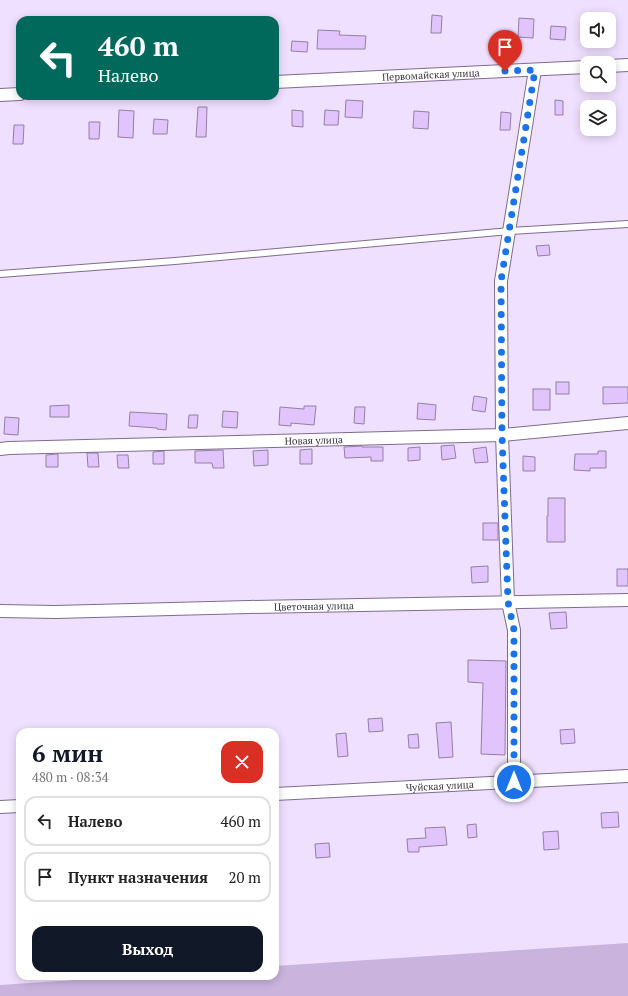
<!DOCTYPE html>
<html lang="ru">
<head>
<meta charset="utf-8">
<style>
	:root { --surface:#fff; --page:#f2f2f2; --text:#222; --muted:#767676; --line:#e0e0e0; --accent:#111827 }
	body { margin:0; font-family:"PT Serif",serif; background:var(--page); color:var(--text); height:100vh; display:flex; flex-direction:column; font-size:15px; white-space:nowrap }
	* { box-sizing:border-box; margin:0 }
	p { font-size:13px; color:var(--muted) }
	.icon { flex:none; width:22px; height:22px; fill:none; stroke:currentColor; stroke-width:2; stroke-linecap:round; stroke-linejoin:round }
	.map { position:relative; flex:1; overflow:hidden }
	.panel { position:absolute; left:16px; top:728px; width:263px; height:252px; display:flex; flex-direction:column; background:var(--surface); border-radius:12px; box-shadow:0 2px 10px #0003 }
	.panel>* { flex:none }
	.top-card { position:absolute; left:16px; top:16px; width:263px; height:84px; border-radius:12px; box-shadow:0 2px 10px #0003; background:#00695c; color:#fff; overflow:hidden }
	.buttons { position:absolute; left:580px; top:12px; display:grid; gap:8px }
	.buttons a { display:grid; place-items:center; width:36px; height:36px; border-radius:8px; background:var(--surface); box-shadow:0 2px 10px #0003; font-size:20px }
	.pin { position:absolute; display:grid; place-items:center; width:34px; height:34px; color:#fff; margin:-41px -17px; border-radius:50% 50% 50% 0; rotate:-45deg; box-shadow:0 0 4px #0007 }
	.pin .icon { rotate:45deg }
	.me { position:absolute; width:44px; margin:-22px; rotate:0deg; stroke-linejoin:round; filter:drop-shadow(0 0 3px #0008) }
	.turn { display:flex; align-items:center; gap:14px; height:84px; padding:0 16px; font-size:18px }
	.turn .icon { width:52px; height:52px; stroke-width:2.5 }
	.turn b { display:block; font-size:28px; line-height:34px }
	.round { display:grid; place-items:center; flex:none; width:42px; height:42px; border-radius:12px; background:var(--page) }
	.head { display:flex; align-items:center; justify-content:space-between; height:68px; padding:0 16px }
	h1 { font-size:24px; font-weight:800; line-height:30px; color:var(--accent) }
	.primary-button { display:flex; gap:8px; margin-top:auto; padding:8px 16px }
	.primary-button a { flex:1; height:46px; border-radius:12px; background:var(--accent); color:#fff; font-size:16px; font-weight:800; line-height:46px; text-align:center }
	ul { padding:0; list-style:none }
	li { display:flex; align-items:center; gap:12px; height:50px; margin:0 8px 6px; padding:0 8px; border:2px solid var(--line); border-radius:12px }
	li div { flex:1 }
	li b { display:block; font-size:15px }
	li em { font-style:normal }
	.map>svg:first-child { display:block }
</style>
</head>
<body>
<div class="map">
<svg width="628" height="996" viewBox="0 0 628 996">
	<rect width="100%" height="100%" fill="#f0e0ff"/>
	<polygon fill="#cab4de" points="628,943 628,996 0,996 0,985 132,976 275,976 275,966"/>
	<g fill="#e2c4fd" stroke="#9280a3">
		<polygon points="432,15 442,16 441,33 431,33"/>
		<polygon points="519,18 534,19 533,38 518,37"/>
		<polygon points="551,26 566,27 565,40 550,39"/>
		<polygon points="318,30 340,31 339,35 366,36 365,49 317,49"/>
		<polygon points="292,41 308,42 307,52 291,51"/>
		<polygon points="346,100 363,101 362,118 345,117"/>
		<polygon points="555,100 563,101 563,115 555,115"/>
		<polygon points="198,107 207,107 206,137 196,137"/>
		<polygon points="119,110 134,111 133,138 118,137"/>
		<polygon points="292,110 303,111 303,127 292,126"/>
		<polygon points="325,110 339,111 338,125 324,125"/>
		<polygon points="414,111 429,112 428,129 413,128"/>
		<polygon points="501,112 511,113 510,130 500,130"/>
		<polygon points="154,119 168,120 167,134 153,134"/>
		<polygon points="89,122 100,122 99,139 89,139"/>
		<polygon points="14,125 24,125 23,144 13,144"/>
		<polygon points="549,245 550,255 538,256 536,246"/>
		<rect x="556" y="382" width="13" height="12"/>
		<polygon points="603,387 628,387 628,403 603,404"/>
		<rect x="533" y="389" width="17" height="21"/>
		<polygon points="474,396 487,398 485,412 472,410"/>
		<polygon points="418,403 436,405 435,420 417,419"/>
		<polygon points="69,405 69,417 50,417 50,406"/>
		<polygon points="304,406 316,406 314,425 291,423 291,426 279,425 280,407 304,409"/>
		<polygon points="355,407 365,407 364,424 354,423"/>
		<polygon points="223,411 238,412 237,428 222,427"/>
		<polygon points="130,412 167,414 166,430 157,429 157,428 129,426"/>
		<polygon points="189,415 198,415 197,428 188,428"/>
		<polygon points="5,417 19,418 18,435 4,434"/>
		<polygon points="454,445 456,458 442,460 441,446"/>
		<polygon points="362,446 362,447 383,447 383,461 371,461 371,457 345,458 344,447"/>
		<polygon points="420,447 420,460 408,461 408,448"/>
		<polygon points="486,447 488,462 475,463 473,449"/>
		<polygon points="312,449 312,464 300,464 300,450"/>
		<polygon points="223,450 224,468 213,468 212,463 195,463 195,451"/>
		<polygon points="268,450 268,465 254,466 253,451"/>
		<polygon points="164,451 164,464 153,464 153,452"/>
		<polygon points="598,451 606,451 606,468 590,468 590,471 574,470 575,454 598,454"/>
		<polygon points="87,453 98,453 99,467 88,467"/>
		<polygon points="58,454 58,467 46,467 46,455"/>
		<polygon points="117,455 128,455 129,468 118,468"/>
		<polygon points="523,456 535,457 535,471 523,471"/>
		<polygon points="548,498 565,498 565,542 547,542 547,516 548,516"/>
		<rect x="483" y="523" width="15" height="17"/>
		<polygon points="488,566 488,582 472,583 471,567"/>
		<rect x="617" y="569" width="11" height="17"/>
		<polygon points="566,612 567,628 551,629 549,613"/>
		<polygon points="468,660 506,661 505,755 481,754 483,683 468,682"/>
		<polygon points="382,718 383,731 369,732 368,719"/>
		<polygon points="451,722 453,757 439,758 436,723"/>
		<polygon points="574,729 575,743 561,744 560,730"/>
		<polygon points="346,733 348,756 338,757 336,734"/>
		<polygon points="418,734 419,748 409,748 408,735"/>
		<polygon points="618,812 619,827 602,828 601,813"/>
		<polygon points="476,824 477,837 468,838 467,825"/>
		<polygon points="445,827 447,845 419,847 419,852 408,852 407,839 426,838 425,828"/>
		<polygon points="558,831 559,849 544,850 543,832"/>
		<polygon points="329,843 330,857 316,858 315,844"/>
	</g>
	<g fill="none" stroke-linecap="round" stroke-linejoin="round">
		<defs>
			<polyline id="lane" points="0,274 175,261 510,231 628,224"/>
			<g id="street">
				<polyline points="609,66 628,65"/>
				<path id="s1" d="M275 82 587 67"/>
				<polyline points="0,95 20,94"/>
				<path id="s2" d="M0 449 9 448 502 435 628 423"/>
				<path id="s3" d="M0 611 55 612 249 607 628 600"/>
				<polyline points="514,782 514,630 508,602 502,435 501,281 535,70"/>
				<path id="s4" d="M275 794 628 776"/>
				<polyline points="0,807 20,806"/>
			</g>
		</defs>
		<use href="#lane" stroke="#7e6c8e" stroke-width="8"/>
		<use href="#street" stroke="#7e6c8e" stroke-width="14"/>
		<use href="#lane" stroke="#fff" stroke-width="6"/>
		<use href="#street" stroke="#fff" stroke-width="12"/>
	</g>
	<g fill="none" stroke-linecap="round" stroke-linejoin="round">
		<polyline stroke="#1a73e8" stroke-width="7" stroke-dasharray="0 12.6" points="505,71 535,70 501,281 502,435 508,602 514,630 514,782"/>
	</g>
	<g text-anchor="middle" stroke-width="3" stroke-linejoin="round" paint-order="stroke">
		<g font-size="10" fill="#38303f" stroke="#f7f3fb">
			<text dy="4" stroke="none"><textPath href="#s1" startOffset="156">Первомайская улица</textPath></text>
			<text dy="4" stroke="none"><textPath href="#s2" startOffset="314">Новая улица</textPath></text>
			<text dy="4" stroke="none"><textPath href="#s3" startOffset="314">Цветочная улица</textPath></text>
			<text dy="4" stroke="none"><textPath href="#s4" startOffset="165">Чуйская улица</textPath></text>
		</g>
	</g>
</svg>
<div class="buttons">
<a><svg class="icon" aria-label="sound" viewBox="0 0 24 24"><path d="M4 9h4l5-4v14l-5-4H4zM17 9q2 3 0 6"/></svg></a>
<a><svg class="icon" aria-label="search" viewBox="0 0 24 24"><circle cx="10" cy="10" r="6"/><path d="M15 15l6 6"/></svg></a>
<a><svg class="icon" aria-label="layers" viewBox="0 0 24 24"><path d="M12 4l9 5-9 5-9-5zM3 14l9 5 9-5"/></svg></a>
</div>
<div class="pin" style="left:505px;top:71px;background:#d93025"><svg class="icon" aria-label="arrive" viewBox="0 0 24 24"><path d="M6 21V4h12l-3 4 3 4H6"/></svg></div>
<svg class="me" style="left:514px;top:782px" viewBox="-20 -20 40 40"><circle r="17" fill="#1a73e8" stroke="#fff" stroke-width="3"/><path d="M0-11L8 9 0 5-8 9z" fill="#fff"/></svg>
<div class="top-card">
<div class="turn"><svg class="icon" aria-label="left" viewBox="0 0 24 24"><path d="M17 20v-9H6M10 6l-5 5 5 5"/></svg><div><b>460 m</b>Налево</div></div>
</div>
<section class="panel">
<div class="head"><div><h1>6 мин</h1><p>480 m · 08:34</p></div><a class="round" style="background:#d93025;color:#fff"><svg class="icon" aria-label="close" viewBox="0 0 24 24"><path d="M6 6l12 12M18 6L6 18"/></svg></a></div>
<ul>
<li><svg class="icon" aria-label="left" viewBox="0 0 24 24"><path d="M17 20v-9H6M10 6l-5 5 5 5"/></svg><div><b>Налево</b></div><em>460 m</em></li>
<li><svg class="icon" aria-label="arrive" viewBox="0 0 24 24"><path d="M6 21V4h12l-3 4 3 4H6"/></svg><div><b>Пункт назначения</b></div><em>20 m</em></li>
</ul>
<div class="primary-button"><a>Выход</a></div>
</section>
</div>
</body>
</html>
